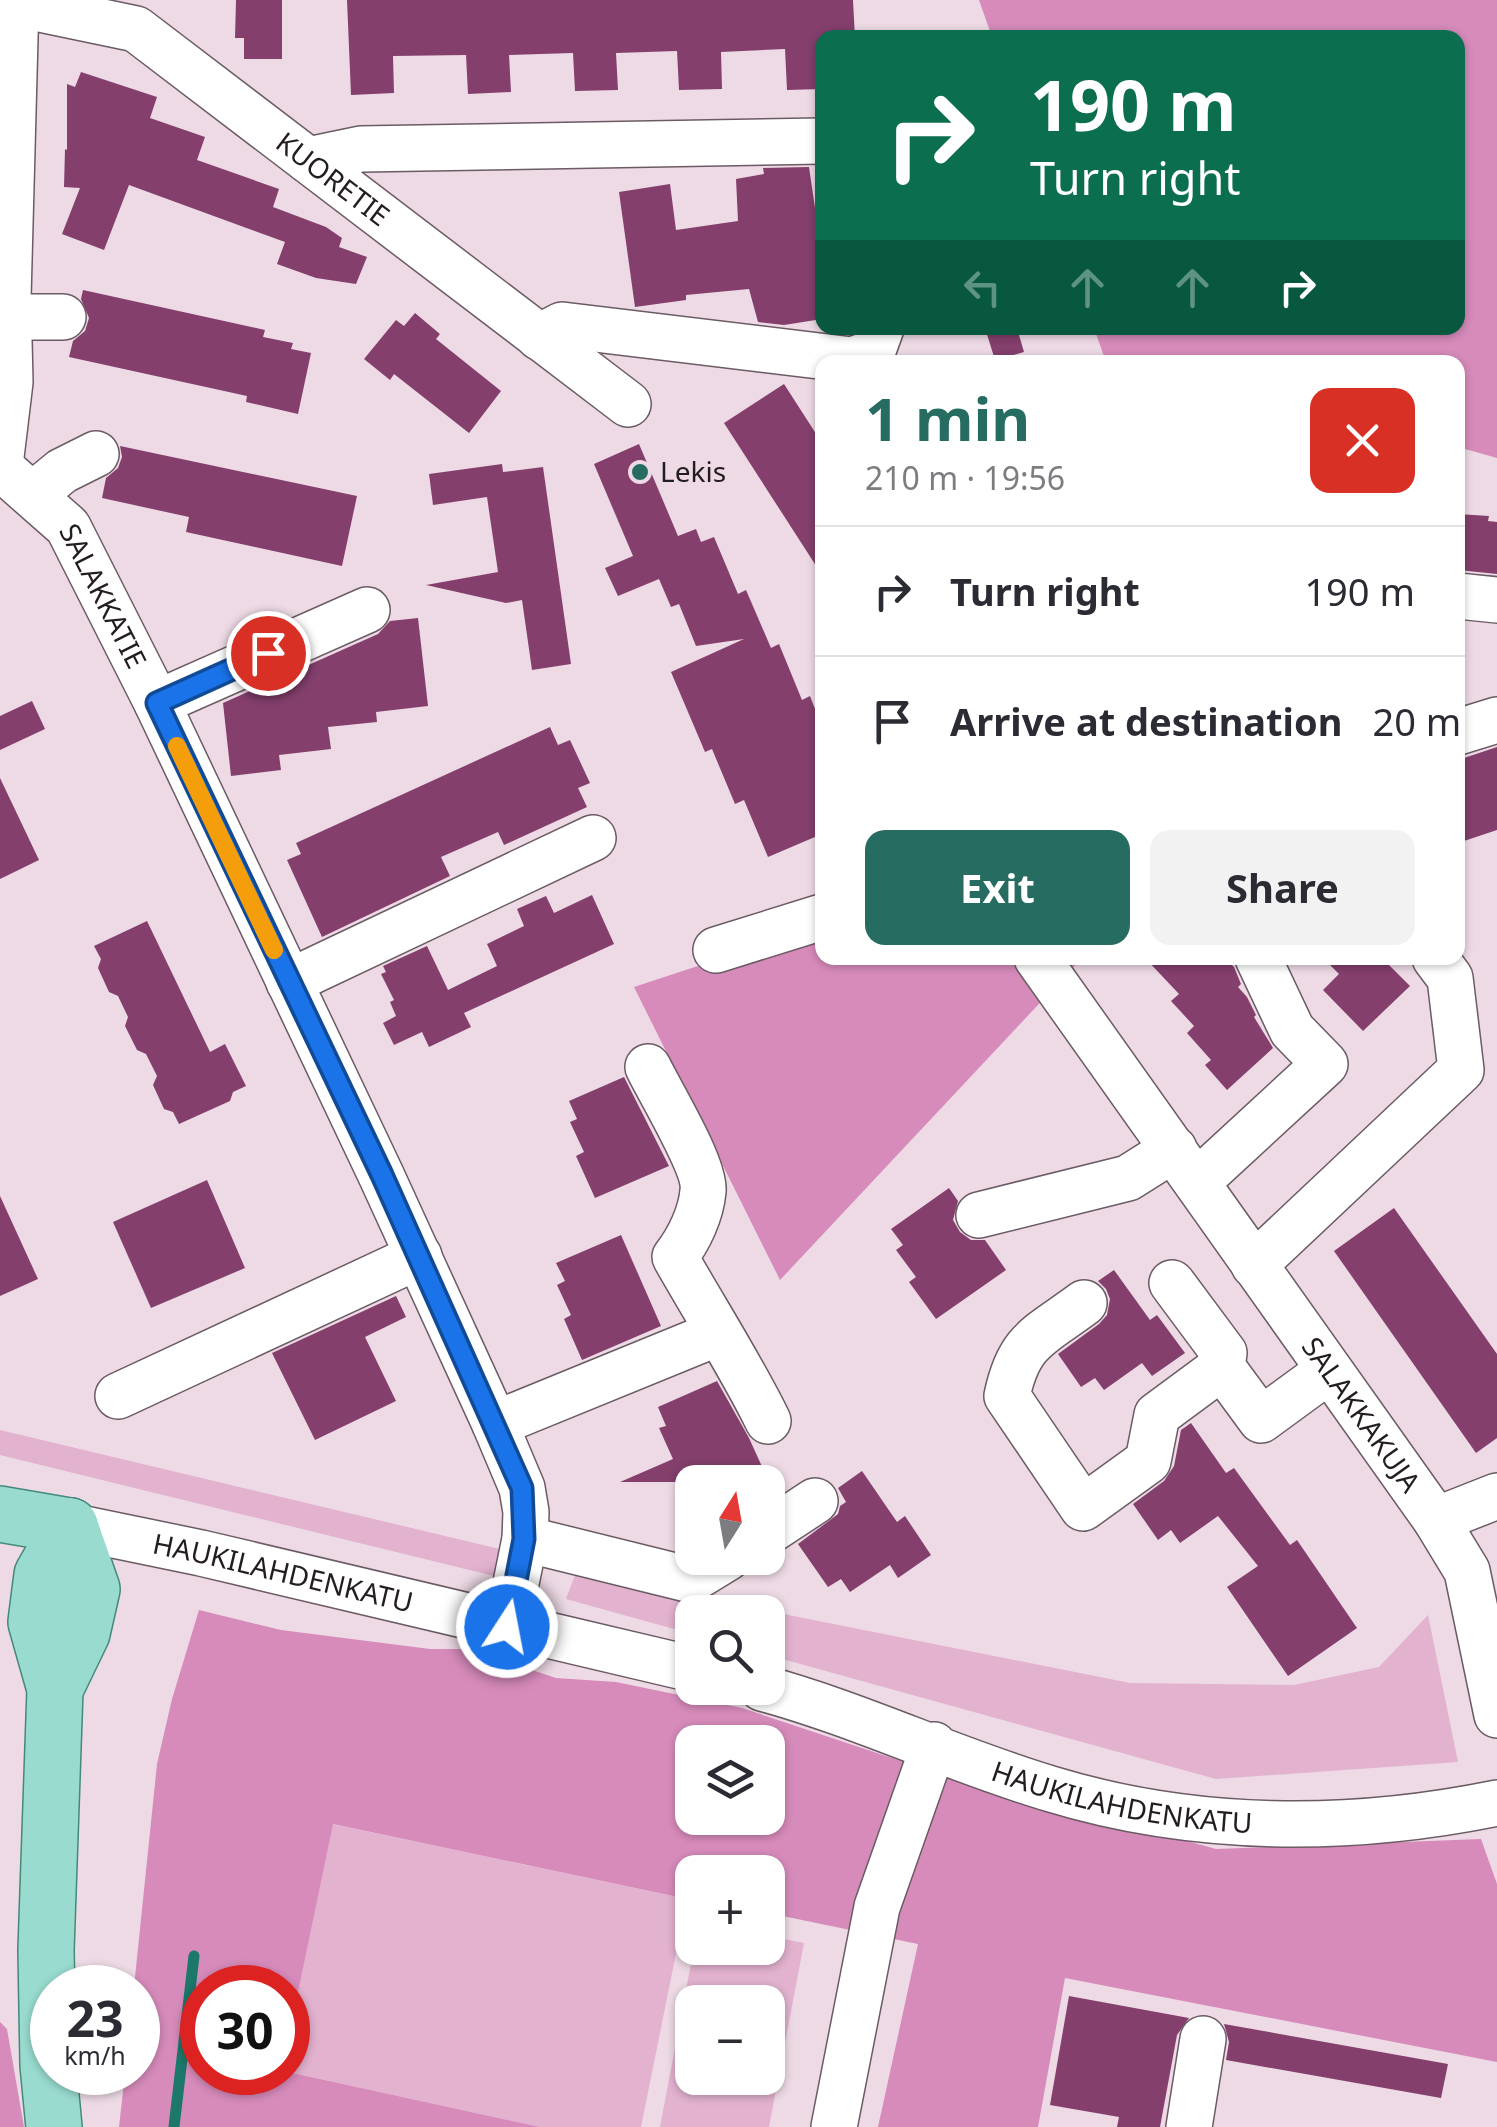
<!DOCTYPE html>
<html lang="en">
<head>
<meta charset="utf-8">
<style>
	:root { --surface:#fff; --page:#f2f2f3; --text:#2b2b33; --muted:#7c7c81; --line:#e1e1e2; --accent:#276c60 }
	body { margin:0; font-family:"Noto Sans",sans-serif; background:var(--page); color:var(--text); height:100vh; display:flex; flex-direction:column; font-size:38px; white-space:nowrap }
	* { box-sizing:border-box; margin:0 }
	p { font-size:32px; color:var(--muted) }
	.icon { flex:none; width:55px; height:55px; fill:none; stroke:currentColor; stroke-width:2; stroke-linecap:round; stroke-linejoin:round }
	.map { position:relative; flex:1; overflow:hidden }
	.drawer { position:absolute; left:815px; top:355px; width:650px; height:610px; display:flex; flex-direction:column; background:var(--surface); border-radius:20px; box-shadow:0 2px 8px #0004 }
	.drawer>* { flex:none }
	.hud { position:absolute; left:815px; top:30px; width:650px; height:305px; border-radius:20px; box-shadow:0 2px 8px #0004; background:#0b6e4f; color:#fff; overflow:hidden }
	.needle { width:65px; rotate:11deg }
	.controls { position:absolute; left:675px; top:1465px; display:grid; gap:20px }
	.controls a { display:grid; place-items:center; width:110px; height:110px; border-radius:20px; background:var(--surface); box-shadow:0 2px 8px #0004; font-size:50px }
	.speed { position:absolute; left:30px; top:1965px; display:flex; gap:20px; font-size:50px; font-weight:700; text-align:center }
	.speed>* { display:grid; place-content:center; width:130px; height:130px; border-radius:50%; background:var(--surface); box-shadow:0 2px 8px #0004; line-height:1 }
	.speed small { font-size:25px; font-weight:400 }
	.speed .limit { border:15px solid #d22; background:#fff; color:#111 }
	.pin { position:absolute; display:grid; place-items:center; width:85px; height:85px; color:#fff; margin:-42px; border:5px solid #fff; border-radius:50%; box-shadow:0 2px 10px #0007 }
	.me { position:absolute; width:110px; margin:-55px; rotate:11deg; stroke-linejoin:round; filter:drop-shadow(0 0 8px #0008) }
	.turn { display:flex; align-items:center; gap:35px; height:210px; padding:0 50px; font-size:45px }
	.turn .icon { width:130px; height:130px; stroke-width:2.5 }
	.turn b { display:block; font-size:70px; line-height:85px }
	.lanes { display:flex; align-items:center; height:95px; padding:0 50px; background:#0003; justify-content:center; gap:50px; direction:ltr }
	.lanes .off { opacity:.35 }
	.round { display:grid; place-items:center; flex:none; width:105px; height:105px; border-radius:20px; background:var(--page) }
	.headline { display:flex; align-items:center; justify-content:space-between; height:170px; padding:0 50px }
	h1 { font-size:60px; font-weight:700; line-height:75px; color:var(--accent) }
	.primary-button { display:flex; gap:20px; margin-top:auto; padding:20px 50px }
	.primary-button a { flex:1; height:115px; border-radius:20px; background:var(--accent); color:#fff; font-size:40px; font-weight:700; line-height:115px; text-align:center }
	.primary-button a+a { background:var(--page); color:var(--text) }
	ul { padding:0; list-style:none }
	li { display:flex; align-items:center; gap:30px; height:130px; padding:0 50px; border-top:2px solid var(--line) }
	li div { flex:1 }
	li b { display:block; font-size:38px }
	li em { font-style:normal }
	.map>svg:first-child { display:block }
</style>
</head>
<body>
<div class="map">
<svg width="1497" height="2127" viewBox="0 0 1497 2127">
	<rect width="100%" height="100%" fill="#eddae5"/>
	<g fill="#e2b2cf" fill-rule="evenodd">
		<polygon points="0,1430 504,1550 494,1576 0,1455"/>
		<polygon points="578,1567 678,1593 1130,1683 1294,1685 1379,1667 1428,1615 1458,1762 1216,1779 768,1655 768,1612 692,1612 692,1634 566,1599"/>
		<polygon points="332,1824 687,1899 641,2127 540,2127 288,2072 288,2040"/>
		<path d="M768 1936 804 1943 769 2127H660L694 1948H768ZM692 2002H768V2078H692Z"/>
	</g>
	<g fill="#d78bbb" fill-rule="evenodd">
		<polygon points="979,0 1497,0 1497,458 1458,447 1458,362 1106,362 1094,328 1458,328 1458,38 992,37"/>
		<polygon points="822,925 822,958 1082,958 780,1280 634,987"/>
		<path d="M199 1610 281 1630 430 1649H469L556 1678 616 1682 742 1708 925 1769 1216 1849 1481 1839 1497 1884V2062L1065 1978 1038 2127H878L918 1944 768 1913V1872H692V1900L333 1824 288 2040V1988H202V2072H288L540 2127H119L125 2073 138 2072V1988L134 1987 157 1764 172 1699ZM692 1742H768V1818H692Z"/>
		<polygon points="0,2022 7,2029 24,2127 0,2127"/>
	</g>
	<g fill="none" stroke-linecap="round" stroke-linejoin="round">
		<polyline stroke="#1c786b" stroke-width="11" points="174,2127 194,1956"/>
	</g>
	<g fill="#843f6d">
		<polygon points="236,0 282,0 282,59 244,59 244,38 235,38"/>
		<polygon points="347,0 853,0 855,38 822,38 822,89 787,90 785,49 721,52 722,89 679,90 677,51 616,53 618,90 575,91 573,53 509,55 511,92 468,94 466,55 393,56 394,93 351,95"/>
		<polygon points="81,72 157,97 150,118 205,137 197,160 279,189 273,207 326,227 342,238 339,247 367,257 356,284 316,278 277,264 285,242 129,185 104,250 62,234 80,188 64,187 65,149 67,150 67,84 75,87"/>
		<polygon points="809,167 822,256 822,319 784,325 758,322 749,289 686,295 686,300 635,307 619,192 670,184 676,230 738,221 736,179 764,174 763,168"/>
		<polygon points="83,290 265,330 263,337 293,343 291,349 311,353 298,414 246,402 247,396 69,357 73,341 85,331 89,318 81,299"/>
		<polygon points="415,313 440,334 436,339 501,391 469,433 394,374 390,380 364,359 396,320 404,326"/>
		<polygon points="985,328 1017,328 1024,352 995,360"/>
		<polygon points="784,384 822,443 822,575 724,423"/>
		<polygon points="639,444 678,536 696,529 701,542 714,537 738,594 746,590 771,648 779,644 802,700 810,696 822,727 822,834 768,857 744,800 735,804 712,749 705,752 671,672 744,639 696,646 679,604 671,607 659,579 618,596 605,568 633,556 594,464"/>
		<polygon points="120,446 357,496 342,566 186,532 189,517 102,498 106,478 118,468 122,457"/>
		<polygon points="502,464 503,472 543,467 571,664 532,670 522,600 506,603 426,585 498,572 487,497 433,505 429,474"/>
		<polygon points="1458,514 1489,516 1488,521 1497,522 1497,574 1458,570"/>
		<polygon points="418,618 428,706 376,712 377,722 328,727 331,749 279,755 281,770 231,776 223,703 378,634 390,621"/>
		<polygon points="32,701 45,729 0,750 0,716"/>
		<polygon points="550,727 558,745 570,740 590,783 578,788 587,807 504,845 498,832 441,857 450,876 322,937 287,860 301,854 296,843"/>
		<polygon points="1497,747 1497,830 1458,843 1458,760"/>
		<polygon points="0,778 39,860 0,879"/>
		<polygon points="592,895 614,944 464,1013 471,1027 429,1047 422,1032 394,1045 383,1023 396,1016 390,1002 394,1000 381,974 386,972 383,966 427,946 448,990 497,966 487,944 524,926 517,909 546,896 554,913"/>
		<polygon points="147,921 210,1052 225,1044 246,1086 233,1092 230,1101 179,1124 173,1112 164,1109 153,1085 157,1076 146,1054 137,1050 125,1026 128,1017 118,996 109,992 98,968 101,959 94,946"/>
		<polygon points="1145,958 1225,958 1234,967 1241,984 1238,987 1247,997 1256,1015 1254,1017 1273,1048 1227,1090 1205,1065 1211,1060 1187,1033 1194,1026 1171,1001 1179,994"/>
		<polygon points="1323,958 1382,958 1410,986 1363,1031 1323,990 1339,974"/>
		<polygon points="624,1077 669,1166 595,1198 576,1156 584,1152 570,1122 577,1119 569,1101"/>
		<polygon points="207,1180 245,1268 151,1308 113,1222"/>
		<polygon points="949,1188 958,1201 953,1220 960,1232 971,1240 985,1240 1006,1270 936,1319 909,1282 916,1277 896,1250 903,1245 891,1229"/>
		<polygon points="0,1196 38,1279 0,1296"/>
		<polygon points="1394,1208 1497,1354 1497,1438 1476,1453 1334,1251"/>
		<polygon points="621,1235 661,1326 582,1360 564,1319 571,1315 557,1285 565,1281 556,1263"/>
		<polygon points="1114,1270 1150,1320 1157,1315 1185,1353 1152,1376 1142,1363 1104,1390 1095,1378 1081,1387 1058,1354 1099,1324 1107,1315 1110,1299 1106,1289 1098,1281"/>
		<polygon points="396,1296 406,1317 365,1337 396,1401 315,1440 272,1353"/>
		<polygon points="717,1381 749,1438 769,1482 620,1482 673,1459 659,1428 666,1426 658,1407"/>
		<polygon points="1191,1423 1226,1473 1234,1468 1290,1545 1297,1540 1357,1628 1288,1676 1227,1587 1258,1566 1218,1516 1180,1543 1171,1530 1158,1540 1133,1504 1164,1481 1174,1466 1181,1430"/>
		<polygon points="862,1471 897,1522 905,1516 931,1555 898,1578 890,1565 850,1592 841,1579 828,1587 798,1544 838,1514 840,1506 846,1502 838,1488"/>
		<polygon points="1069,1996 1189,2018 1177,2035 1160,2127 1117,2127 1119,2117 1050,2105"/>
		<polygon points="1224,2024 1448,2064 1441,2098 1226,2060 1229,2042"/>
	</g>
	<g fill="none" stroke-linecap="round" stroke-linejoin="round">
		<defs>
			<g id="minor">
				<path id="s1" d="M16 4 136 29 628 404"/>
				<polyline points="308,160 361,149 822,141"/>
				<polyline points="8,317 63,317"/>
				<polyline points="539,337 562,325 852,360 872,353 881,328"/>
				<polyline points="0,465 10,382 8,298 16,0"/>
				<path id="s2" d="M0 467 68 527 157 703 381 1175 495 1424 522 1488 526 1512 525 1539 507 1627"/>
				<polyline points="34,494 62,471 96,454"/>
				<polyline points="1458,596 1497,600"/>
				<polyline points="157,703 367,610"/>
				<polyline points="1458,732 1497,720"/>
				<polyline points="716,950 822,917"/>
				<path id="s3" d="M1037 958 1436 1520 1467 1571 1497 1715"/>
				<polyline points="289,982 593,838"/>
				<path d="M648 1067C660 1092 706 1167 703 1191 701 1214 689 1239 675 1257 706 1312 740 1364 768 1421"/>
				<polyline points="1197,1182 1325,1064 1292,1030 1258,958"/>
				<polyline points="979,1215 1128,1178 1174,1149"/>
				<polyline points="1254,1265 1461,1070 1450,978 1435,958"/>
				<polyline points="1172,1283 1224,1353 1222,1367 1261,1420 1328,1371"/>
				<path d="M1084 1303C1040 1336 1019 1339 1007 1396L1083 1508 1148 1461 1157 1415 1222 1367"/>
				<polyline points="118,1396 419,1256"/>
				<polyline points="495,1424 718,1333"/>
				<polyline points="1436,1520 1497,1496"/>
				<path id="s4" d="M70 1526 201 1553 692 1669"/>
				<polyline points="768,1532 815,1501"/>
				<polyline points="525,1539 691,1580 727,1558"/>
				<path id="s5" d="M762 1688C861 1715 953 1760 1051 1789 1195 1833 1350 1833 1497 1803"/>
				<polyline points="834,2127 877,1907 934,1745"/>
				<polyline points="1189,2127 1203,2039"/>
			</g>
			<g id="major">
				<polyline points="0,1514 70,1526"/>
				<polyline points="55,1689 82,1633 92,1589 70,1526"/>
				<polyline points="54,2127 48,2065 46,1950 55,1689 36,1622 42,1575 70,1526"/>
			</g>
		</defs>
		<use href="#minor" stroke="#6b5b64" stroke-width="48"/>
		<use href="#major" stroke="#44897d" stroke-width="58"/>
		<use href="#minor" stroke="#fff" stroke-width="45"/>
		<use href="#major" stroke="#99dbcf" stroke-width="55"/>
	</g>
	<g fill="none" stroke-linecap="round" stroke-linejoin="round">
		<defs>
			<polyline id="route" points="268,653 157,703 382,1175 522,1488 524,1539 507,1627"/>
		</defs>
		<use href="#route" stroke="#114b97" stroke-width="25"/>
		<use href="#route" stroke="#1a73e8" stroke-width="18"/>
		<polyline stroke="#f59e0b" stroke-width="18" points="177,746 274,950"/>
	</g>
	<circle fill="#276c60" stroke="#eddae5" stroke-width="4" cx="640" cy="472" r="10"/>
	<g text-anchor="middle" stroke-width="10" stroke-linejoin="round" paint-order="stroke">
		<g font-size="28" fill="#231c20" stroke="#eddae5">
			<text dy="10" stroke="none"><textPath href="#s1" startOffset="370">KUORETIE</textPath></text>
			<text dy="10" stroke="none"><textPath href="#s2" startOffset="168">SALAKKATIE</textPath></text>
			<text dy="10" stroke="none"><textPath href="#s3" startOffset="560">SALAKKAKUJA</textPath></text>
			<text dy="10" stroke="none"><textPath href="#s4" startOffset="218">HAUKILAHDENKATU</textPath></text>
			<text dy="10" stroke="none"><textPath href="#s5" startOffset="378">HAUKILAHDENKATU</textPath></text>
		</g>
		<g font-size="28" fill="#231c20" stroke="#eddae5" text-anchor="start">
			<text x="660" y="482">Lekis</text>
		</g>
	</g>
</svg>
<div class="controls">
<a><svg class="needle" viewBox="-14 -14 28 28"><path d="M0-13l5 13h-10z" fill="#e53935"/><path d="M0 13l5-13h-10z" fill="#7c7c81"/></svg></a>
<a><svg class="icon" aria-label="search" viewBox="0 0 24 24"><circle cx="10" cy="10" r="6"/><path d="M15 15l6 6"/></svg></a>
<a><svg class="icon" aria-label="layers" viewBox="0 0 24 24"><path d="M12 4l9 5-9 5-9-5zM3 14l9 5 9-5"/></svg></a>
<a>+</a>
<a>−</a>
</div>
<div class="speed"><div>23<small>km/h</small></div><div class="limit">30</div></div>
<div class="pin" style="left:268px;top:653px;background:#d93025"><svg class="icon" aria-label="arrive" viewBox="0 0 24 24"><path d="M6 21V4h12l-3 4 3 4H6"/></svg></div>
<svg class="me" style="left:507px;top:1627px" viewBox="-20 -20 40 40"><circle r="17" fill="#1a73e8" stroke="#fff" stroke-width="3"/><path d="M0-11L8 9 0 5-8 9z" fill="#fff"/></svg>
<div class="hud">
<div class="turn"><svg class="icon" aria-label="right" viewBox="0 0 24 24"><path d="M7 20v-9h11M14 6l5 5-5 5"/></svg><div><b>190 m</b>Turn right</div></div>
<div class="lanes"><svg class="icon off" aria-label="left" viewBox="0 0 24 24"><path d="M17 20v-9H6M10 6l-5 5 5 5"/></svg><svg class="icon off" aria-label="ahead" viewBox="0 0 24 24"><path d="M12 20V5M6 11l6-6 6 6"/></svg><svg class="icon off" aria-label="ahead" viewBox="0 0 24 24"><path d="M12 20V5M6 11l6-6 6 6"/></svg><svg class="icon" aria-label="right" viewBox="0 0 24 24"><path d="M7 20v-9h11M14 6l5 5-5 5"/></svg></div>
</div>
<section class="drawer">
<div class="headline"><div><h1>1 min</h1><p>210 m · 19:56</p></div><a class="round" style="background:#d93025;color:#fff"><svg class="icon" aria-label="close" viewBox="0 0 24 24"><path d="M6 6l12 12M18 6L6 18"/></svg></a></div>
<ul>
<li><svg class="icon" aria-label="right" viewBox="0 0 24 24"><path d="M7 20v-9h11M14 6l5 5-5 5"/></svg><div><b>Turn right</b></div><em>190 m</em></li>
<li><svg class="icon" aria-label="arrive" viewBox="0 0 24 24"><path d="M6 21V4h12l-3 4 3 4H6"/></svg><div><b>Arrive at destination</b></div><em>20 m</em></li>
</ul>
<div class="primary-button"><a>Exit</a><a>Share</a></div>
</section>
</div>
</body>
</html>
